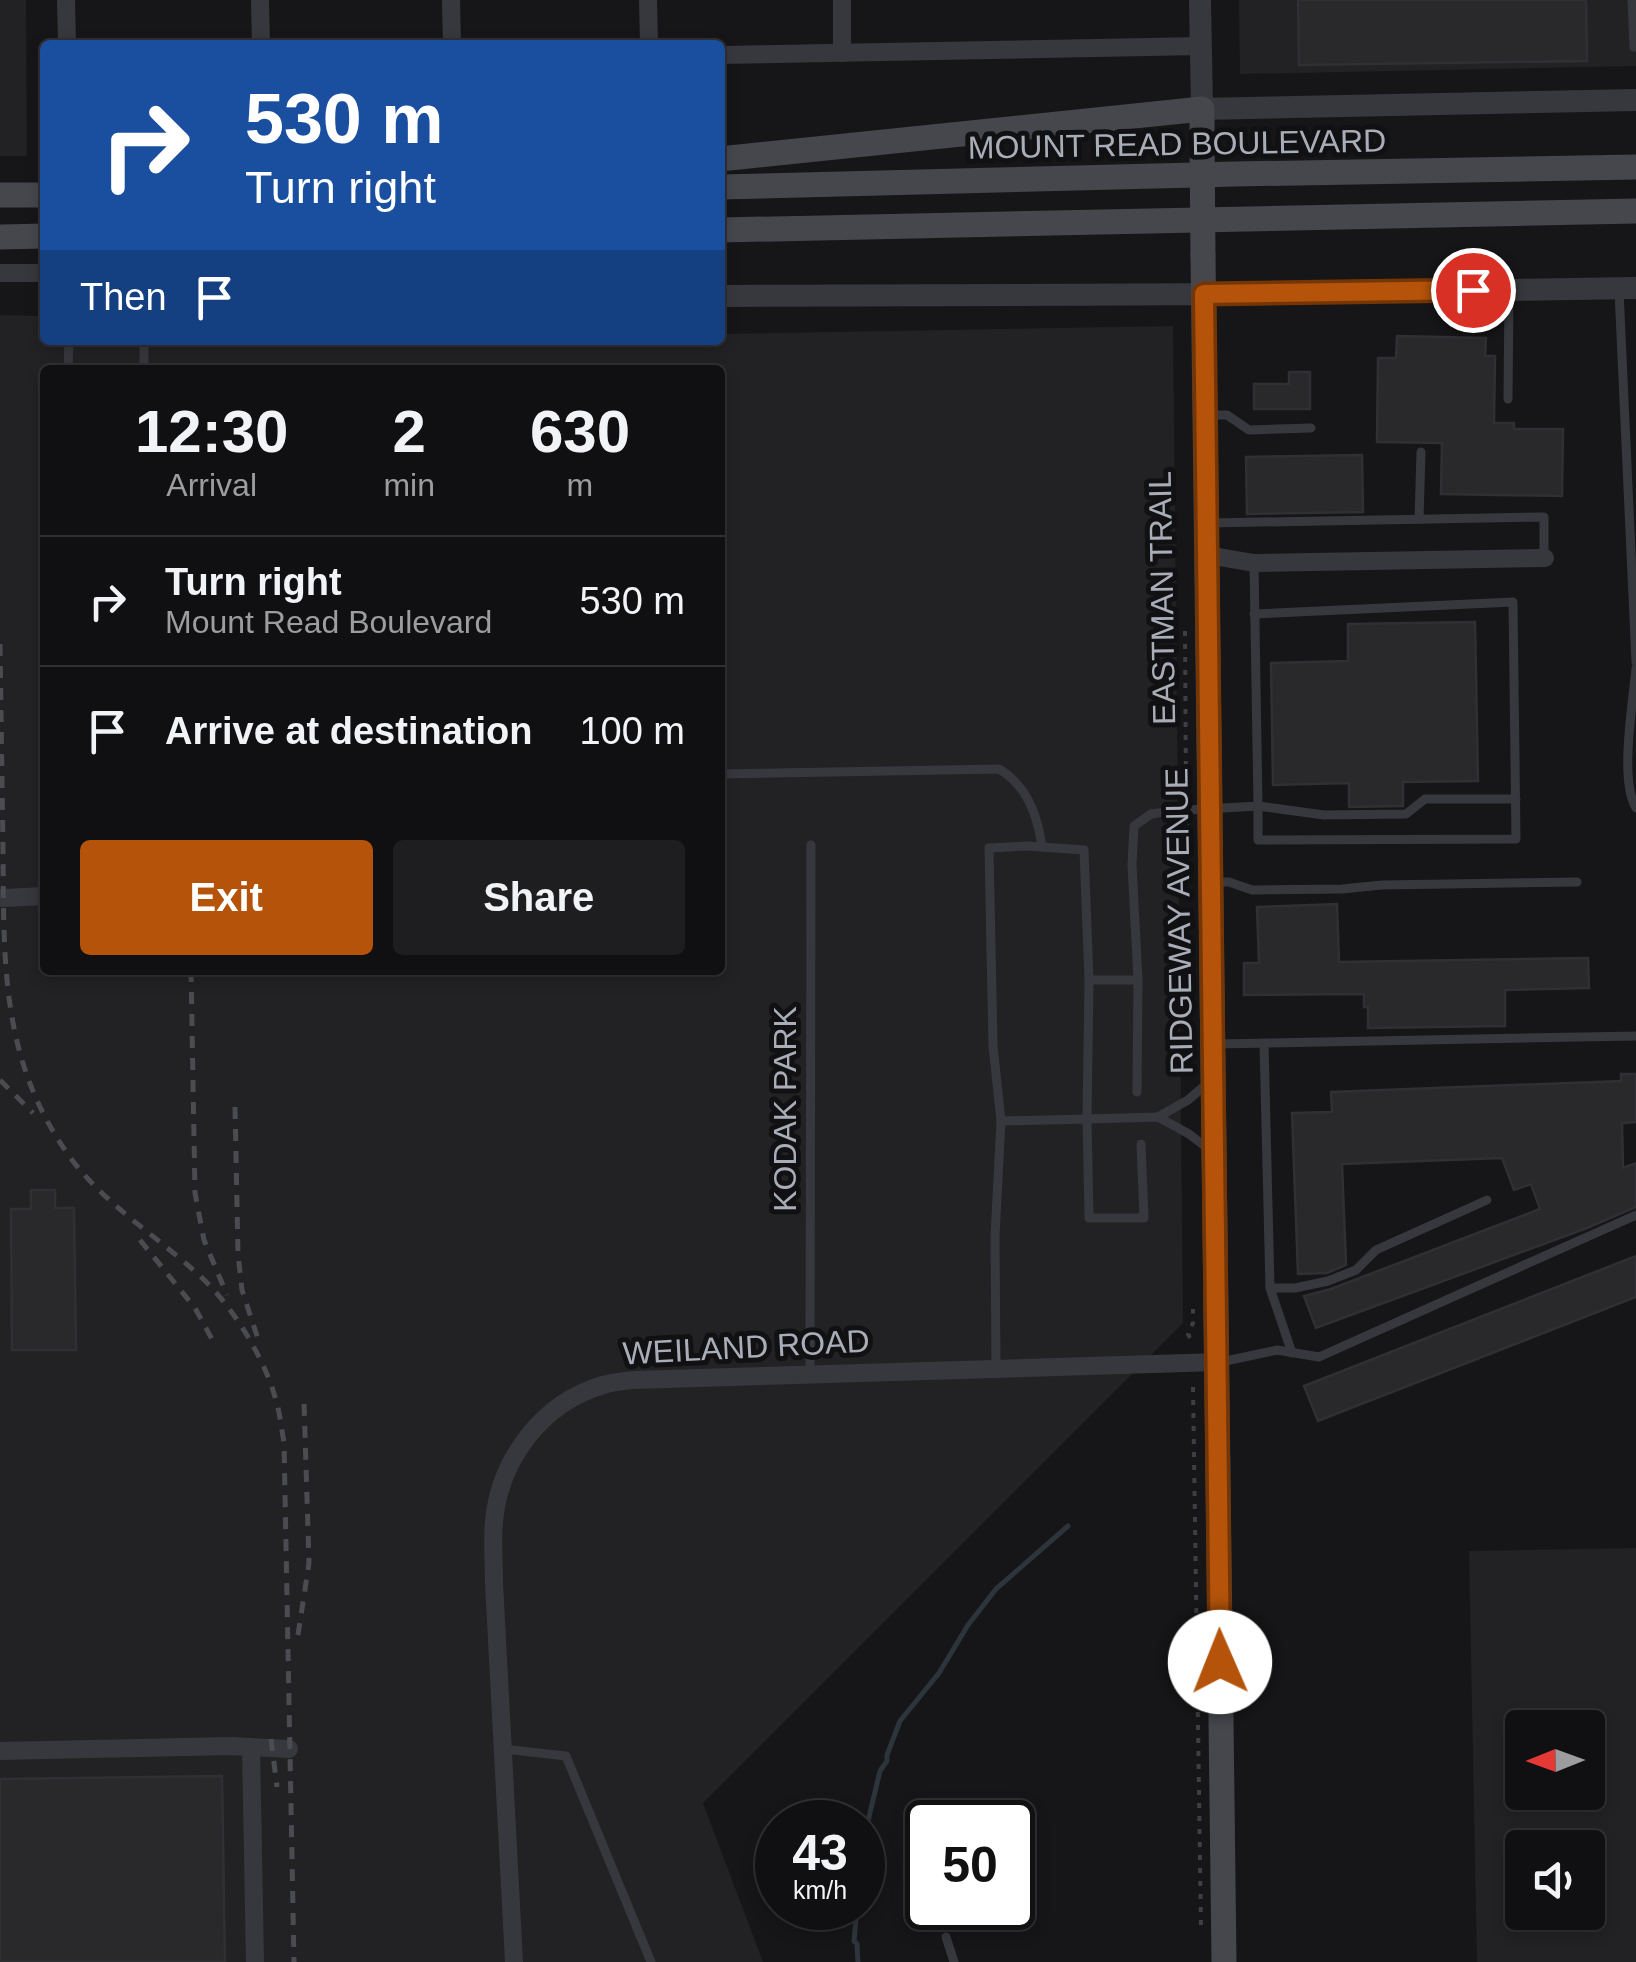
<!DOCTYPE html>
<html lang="en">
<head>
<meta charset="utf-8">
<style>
	:root { --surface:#101012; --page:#1e1e20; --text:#f1f3f6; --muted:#9c9d9f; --line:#303032; --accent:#b45309 }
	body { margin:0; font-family:Helvetica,sans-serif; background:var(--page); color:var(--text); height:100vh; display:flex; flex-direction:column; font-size:38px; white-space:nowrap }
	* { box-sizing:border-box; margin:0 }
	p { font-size:32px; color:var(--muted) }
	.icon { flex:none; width:55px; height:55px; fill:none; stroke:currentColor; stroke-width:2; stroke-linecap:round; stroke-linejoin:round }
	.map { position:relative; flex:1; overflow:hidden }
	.side { position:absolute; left:40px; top:365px; width:685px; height:610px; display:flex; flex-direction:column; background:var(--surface); border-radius:10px; box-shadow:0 5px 15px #0003,0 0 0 2px var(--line) }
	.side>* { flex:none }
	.top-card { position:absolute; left:40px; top:40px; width:685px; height:305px; border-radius:10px; box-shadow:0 5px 15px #0003,0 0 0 2px var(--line); background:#1a4fa0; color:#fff; overflow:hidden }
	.needle { width:65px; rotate:269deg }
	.controls { position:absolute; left:1505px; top:1710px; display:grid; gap:20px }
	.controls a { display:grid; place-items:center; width:100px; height:100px; border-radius:10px; background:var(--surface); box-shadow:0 5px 15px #0003,0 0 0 2px var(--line); font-size:50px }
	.speed { position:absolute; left:755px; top:1800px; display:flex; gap:20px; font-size:50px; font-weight:700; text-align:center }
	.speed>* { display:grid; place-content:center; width:130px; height:130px; border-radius:50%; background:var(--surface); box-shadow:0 5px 15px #0003,0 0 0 2px var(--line); line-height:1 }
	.speed small { font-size:25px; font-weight:400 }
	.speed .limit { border:5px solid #111; border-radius:15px; background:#fff; color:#111 }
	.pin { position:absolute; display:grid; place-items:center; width:85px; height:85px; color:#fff; margin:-42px; border:5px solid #fff; border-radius:50%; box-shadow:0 2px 10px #0007 }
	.me { position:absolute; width:110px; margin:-55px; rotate:359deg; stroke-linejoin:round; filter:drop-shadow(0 0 8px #0008) }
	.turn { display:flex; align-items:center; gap:35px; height:210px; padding:0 40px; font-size:45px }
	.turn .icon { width:130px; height:130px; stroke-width:2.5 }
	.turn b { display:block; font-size:70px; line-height:85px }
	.then { display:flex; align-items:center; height:95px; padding:0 40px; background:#0003; gap:20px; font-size:38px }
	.eta { display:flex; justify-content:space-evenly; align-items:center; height:170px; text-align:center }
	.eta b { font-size:60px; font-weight:700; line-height:70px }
	.primary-button { display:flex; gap:20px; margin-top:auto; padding:20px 40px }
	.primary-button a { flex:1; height:115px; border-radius:10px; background:var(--accent); color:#fff; font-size:40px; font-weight:700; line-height:115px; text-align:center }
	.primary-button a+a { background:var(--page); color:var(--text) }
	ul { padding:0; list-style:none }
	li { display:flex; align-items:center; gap:30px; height:130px; padding:0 40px; border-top:2px solid var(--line) }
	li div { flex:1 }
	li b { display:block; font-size:38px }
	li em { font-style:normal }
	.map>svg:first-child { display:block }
</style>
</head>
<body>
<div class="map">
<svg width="1636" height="1962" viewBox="0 0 1636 1962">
	<rect width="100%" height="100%" fill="#161618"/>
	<g fill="#222225" fill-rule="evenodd">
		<polygon points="0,0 26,0 27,156 0,156"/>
		<polygon points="1239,0 1636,0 1636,66 1240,74"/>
		<path d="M0 315 45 316V340H720V334L1173 326 1183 1323 703 1803 763 1962H0ZM45 370H720V970H45Z"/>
		<path d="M1636 1548V1962H1477L1469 1551ZM1522 1728H1588V1792H1522ZM1522 1848H1588V1912H1522Z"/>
	</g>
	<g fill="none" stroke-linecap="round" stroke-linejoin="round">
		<g stroke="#2c353c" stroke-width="5">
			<polyline points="862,1846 880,1771 887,1761 887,1755 900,1721 939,1673 968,1625 996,1589 1068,1526"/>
			<polyline points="857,1908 854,1941 857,1944 858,1962"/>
		</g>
	</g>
	<g fill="#29292c" stroke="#303034" stroke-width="2.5">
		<polygon points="1298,0 1586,0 1587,61 1299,65"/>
		<polygon points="1397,336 1486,338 1485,356 1495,356 1494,423 1514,423 1514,429 1563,429 1562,496 1441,494 1442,443 1377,442 1378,358 1396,358"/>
		<polygon points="1289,372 1310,372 1310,409 1254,409 1254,384 1289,384"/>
		<polygon points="1362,455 1363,512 1247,514 1246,457"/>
		<polygon points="1475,622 1478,781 1403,782 1403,806 1349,807 1349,783 1273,785 1271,663 1348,661 1348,624"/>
		<polygon points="1337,904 1339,962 1588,958 1589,988 1505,990 1505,1026 1368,1028 1368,1007 1364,1007 1364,994 1244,995 1244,963 1259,963 1257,907"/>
		<polygon points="1621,1074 1636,1074 1636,1122 1622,1123 1623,1168 1636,1163 1636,1207 1587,1228 1316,1328 1304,1296 1331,1289 1540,1209 1531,1184 1514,1190 1502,1158 1342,1164 1346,1265 1327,1273 1298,1274 1292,1113 1332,1112 1331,1092 1621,1081"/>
		<polygon points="31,1190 55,1190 55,1208 74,1208 76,1350 12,1350 11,1209 31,1209"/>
		<polygon points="1636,1256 1636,1297 1318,1421 1304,1386"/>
		<polygon points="222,1776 225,1962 0,1962 0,1779"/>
	</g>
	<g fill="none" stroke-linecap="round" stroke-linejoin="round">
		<g stroke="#3d3f44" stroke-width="4" stroke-dasharray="5 8" stroke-linecap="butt">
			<polyline points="1185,631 1186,796"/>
			<polyline points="1187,821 1188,886"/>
			<polyline points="1190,1338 1188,1334 1193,1323 1193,1309"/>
			<polyline points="1193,1387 1201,1927"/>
		</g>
		<g stroke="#37383d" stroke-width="9">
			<polyline points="1632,0 1634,47 1636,47"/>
			<polyline points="1619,291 1636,662"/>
			<polyline points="68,370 69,340"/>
			<polyline points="144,370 144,340"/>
			<polyline points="1508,399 1509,293"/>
			<polyline points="1208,415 1227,415 1249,430 1311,428"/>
			<polyline points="1419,519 1421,452"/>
			<polyline points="1209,523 1544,517 1544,557"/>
			<polyline points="1254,614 1513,602 1516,839 1258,840 1258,806 1324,815 1406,814 1425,799 1516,799"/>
			<path d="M1636 668C1633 703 1619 780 1636 808"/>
			<path d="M720 774 999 769C1027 785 1038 817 1042 847"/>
			<polyline points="1214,882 1229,882 1252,890 1342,889 1382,885 1577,882"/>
			<polyline points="1264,1043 1270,1288 1292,1353"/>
			<polyline points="1214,1044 1636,1036"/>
			<polyline points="1137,1092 1138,980"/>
			<polyline points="1158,1117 1188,1100 1209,1082"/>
			<polyline points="1001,1121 993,1046 989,848 1027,846 1084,850 1089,980"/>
			<polyline points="1211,1151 1189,1134 1158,1117 1087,1119 1089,980 1138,980 1132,865 1134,826 1151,814 1172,811 1258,806 1254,563"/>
			<polyline points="1270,1288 1295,1288 1328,1281 1356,1270 1376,1250 1487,1200"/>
			<polyline points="1221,1362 1277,1350 1319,1357 1636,1215"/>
			<polyline points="996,1367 995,1236 1001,1121 1087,1119 1089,1218 1144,1218 1141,1144"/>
			<polyline points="810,1373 811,845"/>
			<polyline points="504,1749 566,1756 651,1962"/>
			<polyline points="946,1937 954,1962"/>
		</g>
		<g stroke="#37383d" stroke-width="18">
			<polyline points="66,0 67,45"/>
			<polyline points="260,0 261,45"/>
			<polyline points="451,0 452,45"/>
			<polyline points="648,0 649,45"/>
			<polyline points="842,0 842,53"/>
			<polyline points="720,55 1201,46"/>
			<polyline points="0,273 45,273"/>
			<polyline points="1207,555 1254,563 1545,558"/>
			<polyline points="3,898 45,896"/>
			<polyline points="251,1748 255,1962"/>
			<polyline points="0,1751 231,1746 289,1749"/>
			<path d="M514 1962 494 1583C494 1563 492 1541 494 1521 500 1459 542 1403 603 1385 613 1382 624 1381 634 1380L1218 1362"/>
		</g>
		<g stroke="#37383d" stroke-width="22">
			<polyline points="1200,0 1202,109 1636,100"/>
			<polyline points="720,296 1252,294 1636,288"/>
		</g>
		<g stroke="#45474d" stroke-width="25">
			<polyline points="720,159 1202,109 1202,137"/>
			<polyline points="720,187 1235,174 1636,167"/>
			<polyline points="0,195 45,195"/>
			<polyline points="720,230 1636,211"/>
			<polyline points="0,237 45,236"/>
			<polyline points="1203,256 1224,1962"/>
		</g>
		<g stroke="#4a4c52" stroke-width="5" stroke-dasharray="12 10" stroke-linecap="butt">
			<path d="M0 644C1 712 2 780 3 848 4 960 0 1057 67 1153 102 1203 156 1235 200 1276 231 1304 264 1357 275 1397 280 1412 281 1427 284 1442L294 1962"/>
			<polyline points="191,970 195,1193 204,1240 227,1295"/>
			<polyline points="0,1080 33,1113"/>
			<polyline points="235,1107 238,1254 242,1290 258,1339"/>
			<polyline points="140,1240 195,1308 213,1341"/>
			<polyline points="298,1635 309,1563 304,1402"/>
			<polyline points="271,1739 277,1787"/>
		</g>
		<polyline stroke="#45474d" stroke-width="25" points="1202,137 1203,256"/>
	</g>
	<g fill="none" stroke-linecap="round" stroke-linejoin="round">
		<defs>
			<polyline id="route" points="1220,1662 1204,294 1473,290"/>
		</defs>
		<use href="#route" stroke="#753606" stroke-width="25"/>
		<use href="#route" stroke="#b45309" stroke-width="18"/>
	</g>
	<g text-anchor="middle" stroke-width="10" stroke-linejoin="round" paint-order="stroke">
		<g font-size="32" fill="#a8adb8" stroke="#111113">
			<text transform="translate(1177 144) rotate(-1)" y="11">MOUNT READ BOULEVARD</text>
			<text transform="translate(1162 598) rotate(-91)" y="11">EASTMAN TRAIL</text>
			<text transform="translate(1179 921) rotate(-91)" y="11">RIDGEWAY AVENUE</text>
			<text transform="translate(785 1109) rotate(-90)" y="11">KODAK PARK</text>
			<text transform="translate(746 1347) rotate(-3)" y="11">WEILAND ROAD</text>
		</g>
	</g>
</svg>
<div class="controls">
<a><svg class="needle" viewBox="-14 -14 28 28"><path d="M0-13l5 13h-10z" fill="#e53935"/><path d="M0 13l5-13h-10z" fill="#9c9d9f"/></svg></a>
<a><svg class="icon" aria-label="sound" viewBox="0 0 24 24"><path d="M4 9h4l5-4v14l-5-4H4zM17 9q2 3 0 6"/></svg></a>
</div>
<div class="speed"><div>43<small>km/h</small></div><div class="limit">50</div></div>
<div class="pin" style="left:1473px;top:290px;background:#d93025"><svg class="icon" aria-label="arrive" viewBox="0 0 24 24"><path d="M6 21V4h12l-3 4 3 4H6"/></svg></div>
<svg class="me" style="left:1220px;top:1662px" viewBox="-20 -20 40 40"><circle r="19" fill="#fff"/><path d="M0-13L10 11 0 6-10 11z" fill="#b45309"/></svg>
<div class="top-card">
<div class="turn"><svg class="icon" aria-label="right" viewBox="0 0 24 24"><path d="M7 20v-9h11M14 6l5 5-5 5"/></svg><div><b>530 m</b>Turn right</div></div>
<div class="then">Then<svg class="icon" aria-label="arrive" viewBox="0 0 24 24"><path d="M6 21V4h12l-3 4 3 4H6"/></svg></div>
</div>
<section class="side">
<div class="eta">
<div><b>12:30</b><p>Arrival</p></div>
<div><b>2</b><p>min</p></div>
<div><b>630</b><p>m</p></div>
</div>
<ul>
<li><svg class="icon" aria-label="right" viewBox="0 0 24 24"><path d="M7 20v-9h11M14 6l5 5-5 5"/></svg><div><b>Turn right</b><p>Mount Read Boulevard</p></div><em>530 m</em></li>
<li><svg class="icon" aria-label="arrive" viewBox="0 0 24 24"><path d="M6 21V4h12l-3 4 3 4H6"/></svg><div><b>Arrive at destination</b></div><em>100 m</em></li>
</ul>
<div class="primary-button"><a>Exit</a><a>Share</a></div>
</section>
</div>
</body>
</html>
